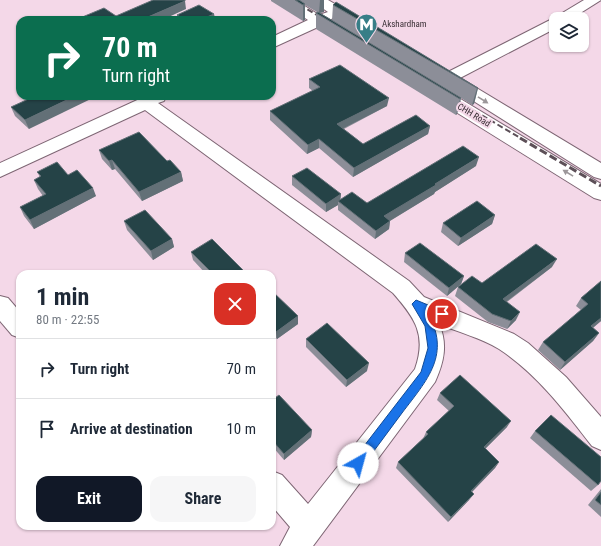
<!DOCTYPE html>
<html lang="en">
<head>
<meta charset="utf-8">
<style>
	:root { --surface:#fff; --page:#f6f6f7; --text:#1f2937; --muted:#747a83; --line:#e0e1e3; --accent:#111827 }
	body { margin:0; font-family:"Roboto Condensed",sans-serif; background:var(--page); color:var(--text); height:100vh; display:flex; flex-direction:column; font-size:15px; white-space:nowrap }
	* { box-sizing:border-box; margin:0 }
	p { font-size:13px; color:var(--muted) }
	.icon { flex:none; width:22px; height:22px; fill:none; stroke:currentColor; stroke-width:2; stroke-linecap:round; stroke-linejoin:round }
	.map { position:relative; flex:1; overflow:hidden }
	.side { position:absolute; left:16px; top:270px; width:260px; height:260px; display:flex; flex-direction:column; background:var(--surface); border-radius:12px; box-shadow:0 1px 3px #0004 }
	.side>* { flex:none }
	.top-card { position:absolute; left:16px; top:16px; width:260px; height:84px; border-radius:12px; box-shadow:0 1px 3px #0004; background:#0b6e4f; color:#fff; overflow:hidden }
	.buttons { position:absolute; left:549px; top:12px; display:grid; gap:8px }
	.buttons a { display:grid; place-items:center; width:40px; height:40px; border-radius:8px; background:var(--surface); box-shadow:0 1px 3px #0004; font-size:20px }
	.pin { position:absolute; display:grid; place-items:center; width:34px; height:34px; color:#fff; margin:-17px; border:2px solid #fff; border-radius:50%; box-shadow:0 1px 4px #0007 }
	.me { position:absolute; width:44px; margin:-22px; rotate:38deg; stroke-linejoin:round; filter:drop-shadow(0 0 3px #0008) }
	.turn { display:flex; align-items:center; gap:14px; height:84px; padding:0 20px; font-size:18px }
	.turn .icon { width:52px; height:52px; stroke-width:2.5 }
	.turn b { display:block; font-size:28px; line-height:34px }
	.round { display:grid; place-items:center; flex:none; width:42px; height:42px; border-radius:12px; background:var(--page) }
	.head { display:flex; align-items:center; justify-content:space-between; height:68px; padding:0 20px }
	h1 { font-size:24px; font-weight:700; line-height:30px }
	.button { display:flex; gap:8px; margin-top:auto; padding:8px 20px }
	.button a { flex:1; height:46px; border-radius:12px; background:var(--accent); color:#fff; font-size:16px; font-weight:700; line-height:46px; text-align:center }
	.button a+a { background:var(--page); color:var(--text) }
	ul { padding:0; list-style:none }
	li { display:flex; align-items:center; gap:12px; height:60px; padding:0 20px; border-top:1px solid var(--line) }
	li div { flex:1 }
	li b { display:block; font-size:15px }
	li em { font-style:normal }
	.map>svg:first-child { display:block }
</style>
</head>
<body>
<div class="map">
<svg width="601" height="546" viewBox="0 0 601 546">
	<rect width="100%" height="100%" fill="#f4d8e8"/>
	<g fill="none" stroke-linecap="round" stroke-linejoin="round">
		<defs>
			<g id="minor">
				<polygon points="278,0 295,0 319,15 328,12 311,0 328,0 364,21 366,24 364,27 354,27 335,16 329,21 350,35 347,38 337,38 318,27 272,48 272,37 308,20"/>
				<polygon points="584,0 601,0 571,19 556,19 556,28 460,78 601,163 601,179 594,177 445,83 440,78 442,75 554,18"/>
				<polygon points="433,85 439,86 601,184 601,200 594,198 427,94 425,90 427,86"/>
				<path d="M146 96H166L164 101 158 103 409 281 424 297 514 334 528 343 566 377 601 417V450L592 446C565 411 536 373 499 349 481 338 458 332 439 324 448 344 444 362 435 382L313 546H280L290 527 272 506V471L282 475 308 504 415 369C427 335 415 318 393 293L145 110 0 177V163Z"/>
				<polygon points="0,296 8,298 20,312 20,338 12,335 0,321"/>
			</g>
		</defs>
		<use href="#minor" stroke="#7e6674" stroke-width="2"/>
		<use href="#minor" fill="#fff" fill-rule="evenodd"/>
		<g stroke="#5d5058" stroke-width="2" stroke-dasharray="6 3" stroke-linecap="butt">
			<polyline points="292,0 325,20"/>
			<polyline points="451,97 522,139"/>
		</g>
		<polyline stroke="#5d5058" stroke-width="3" stroke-dasharray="8 3.5" stroke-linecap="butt" points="520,138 601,186"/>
	</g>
	<g fill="#8c8e98">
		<polygon points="271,0 324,0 324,12 320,13 332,20 333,5 478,88 474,104 472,105 461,98 457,114 456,115 316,29 316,13 317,12 305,5 305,20 303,21 271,1"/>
		<polygon points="214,14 215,20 178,20 177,15"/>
		<polygon points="309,79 387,106 344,129 363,144 430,126 428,134 353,177 319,148 307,154 270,120 270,111 313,91 309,88"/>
		<polygon points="35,96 29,129 15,116 11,107"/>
		<polygon points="99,150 167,161 181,172 183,181 142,201 115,169 112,170 102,159"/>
		<polygon points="476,166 435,192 434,194 390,221 389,229 375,239 338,210 338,205 326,212 292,185 292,176 341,194 340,200 367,203"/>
		<polygon points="37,172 68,175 96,196 34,229 24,216 20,207 43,196 38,189 34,180 40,177"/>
		<polygon points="495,215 492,224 458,246 441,232 443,223"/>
		<polygon points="124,221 172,239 174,247 153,260 127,230"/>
		<polygon points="191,252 247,274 206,274 193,260"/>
		<polygon points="405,253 464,276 461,284 447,296 404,262"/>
		<polygon points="552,267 507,302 516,320 507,329 488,322 455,296 458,287 482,283"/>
		<polygon points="601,281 601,321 593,328 599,333 593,341 560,370 538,350 543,342 581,310 576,306 581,298"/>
		<polygon points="272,291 298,316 298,324 277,339 272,335"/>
		<polygon points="306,339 367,371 346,387 306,347"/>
		<polygon points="440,393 507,427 485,449 499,462 495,468 472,492 469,500 448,522 396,468 398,462 423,439 426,432 449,411 437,400"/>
		<polygon points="272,400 312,430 311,437 284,460 272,446"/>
		<polygon points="535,431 598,485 591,491 530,438"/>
		<polygon points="601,489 601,517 588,505"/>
	</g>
	<g fill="#637077">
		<polygon points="320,0 324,0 324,12 319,13"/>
		<polygon points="185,1 186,9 162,20 141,20"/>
		<polygon points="305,4 305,20 303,21 303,5"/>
		<polygon points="214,14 215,20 200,20"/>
		<polygon points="477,88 478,88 474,104 472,105"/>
		<polygon points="75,96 97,96 29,129 25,120"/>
		<polygon points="389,98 387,106 336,132 337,124"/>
		<polygon points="461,98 457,114 456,115 460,99"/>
		<polygon points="430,126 428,134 353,177 354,168"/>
		<polygon points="319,139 319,148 307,154 308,145"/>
		<polygon points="479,157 476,166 435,192 434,194 383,225 384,216 435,184"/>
		<polygon points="112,160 115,169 112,170 109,161"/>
		<polygon points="181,172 183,181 142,201 139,192"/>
		<polygon points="93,188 96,196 34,229 30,220"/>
		<polygon points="341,194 340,203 338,201 338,205 326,212 326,204"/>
		<polygon points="495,215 492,224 458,246 461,238"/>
		<polygon points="390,221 389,229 375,239 376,231"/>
		<polygon points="172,239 174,247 153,260 151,251"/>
		<polygon points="557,259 552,267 499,307 503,299"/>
		<polygon points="464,276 461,284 447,296 449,288"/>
		<polygon points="520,312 516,320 507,329 511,321"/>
		<polygon points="298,316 298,324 277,339 276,332"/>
		<polygon points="601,318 601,321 585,334 591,326"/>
		<polygon points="599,333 593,341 560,370 565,362"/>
		<polygon points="369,363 367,371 346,387 347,380"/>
		<polygon points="511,421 507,427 480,454 484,447"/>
		<polygon points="312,430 311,437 284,460 284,454"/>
		<polygon points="499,462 495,468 467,497 471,491"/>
		<polygon points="474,494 469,500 448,522 451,517"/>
	</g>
	<g fill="#254347" stroke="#637077">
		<polygon points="153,0 185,0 185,1 141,20 82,20 80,18 104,8 116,16"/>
		<polygon points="295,0 299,0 305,4 303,5"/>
		<polygon points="336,2 478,88 477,88 333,5"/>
		<polygon points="199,5 214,14 200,20 186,20 177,15"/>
		<polygon points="318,12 461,98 460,99 316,13"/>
		<polygon points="340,65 389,98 337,124 363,144 416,115 430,126 354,168 319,139 308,145 270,111 320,87 309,79"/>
		<polygon points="35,96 75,96 25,120 11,107"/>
		<polygon points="139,132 167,161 170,160 181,172 139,192 112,160 109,161 99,150"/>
		<polygon points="463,146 479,157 435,184 436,185 384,216 390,221 376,231 338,201 352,192 367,203"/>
		<polygon points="57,162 68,175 77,170 93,188 30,220 20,207 46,194 34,180 41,176 37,172"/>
		<polygon points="307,168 341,194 326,204 292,176"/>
		<polygon points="477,201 495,215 461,238 443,223"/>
		<polygon points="145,210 172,239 151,251 124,221"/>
		<polygon points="212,239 247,274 213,274 191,252"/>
		<polygon points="420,243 464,276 449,288 405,253"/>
		<polygon points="536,244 557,259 503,299 520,312 511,321 492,314 458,287 472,276 482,283"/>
		<polygon points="601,281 601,318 591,326 599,333 565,362 543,342 588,304 581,298"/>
		<polygon points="272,291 298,316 276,332 272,327"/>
		<polygon points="327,323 369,363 347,380 306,339"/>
		<polygon points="460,375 511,421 484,447 499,462 471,491 474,494 451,517 398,462 428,434 426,432 454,406 440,393"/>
		<polygon points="279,395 312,430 284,454 272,440 272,400"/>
		<polygon points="551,415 601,457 601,481 598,485 535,431"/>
		<polygon points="601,492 601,505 595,500"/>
	</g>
	<defs><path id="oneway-solid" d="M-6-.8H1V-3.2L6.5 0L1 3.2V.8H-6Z"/></defs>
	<g fill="#9c979a">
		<use href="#oneway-solid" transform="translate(483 100) rotate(32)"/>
		<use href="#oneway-solid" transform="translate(568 173) rotate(-149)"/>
	</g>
	<path fill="#1a73e8" stroke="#114b97" d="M416 300 445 312 447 314 442 318 427 312C452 354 427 380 402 413 389 431 375 449 362 467L358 468 354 467 352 463 354 459 421 372 428 348 425 326 412 304Z"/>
	<defs>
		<symbol id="metro-pin" viewBox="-11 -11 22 30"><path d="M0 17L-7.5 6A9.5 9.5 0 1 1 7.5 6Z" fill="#377e87" stroke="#f4d8e8"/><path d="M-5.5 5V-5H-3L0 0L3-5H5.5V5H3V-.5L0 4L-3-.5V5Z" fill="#fff"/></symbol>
	</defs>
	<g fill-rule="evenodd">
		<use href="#metro-pin" x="354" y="12" width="25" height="34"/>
	</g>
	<g text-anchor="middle" stroke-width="4" stroke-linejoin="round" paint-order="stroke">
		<g font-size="9" fill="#392f35" stroke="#f4d8e8" text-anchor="start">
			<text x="382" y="27">Akshardham</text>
		</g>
		<g font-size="9" fill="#392f35" stroke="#f4d8e8">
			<text transform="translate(474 115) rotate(31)" y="3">CHH Road</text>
		</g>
	</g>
</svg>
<div class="buttons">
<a><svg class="icon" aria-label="layers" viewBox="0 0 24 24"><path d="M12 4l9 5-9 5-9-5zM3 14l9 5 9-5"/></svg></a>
</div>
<div class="pin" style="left:442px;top:314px;background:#d93025"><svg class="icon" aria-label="arrive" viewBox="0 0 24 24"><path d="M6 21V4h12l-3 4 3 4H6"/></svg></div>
<svg class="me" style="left:358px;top:463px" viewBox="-20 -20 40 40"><circle r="19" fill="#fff"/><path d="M0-13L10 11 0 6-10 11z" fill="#1a73e8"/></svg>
<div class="top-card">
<div class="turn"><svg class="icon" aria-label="right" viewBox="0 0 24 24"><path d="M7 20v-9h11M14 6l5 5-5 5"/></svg><div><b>70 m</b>Turn right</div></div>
</div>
<section class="side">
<div class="head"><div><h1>1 min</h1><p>80 m · 22:55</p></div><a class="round" style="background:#d93025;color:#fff"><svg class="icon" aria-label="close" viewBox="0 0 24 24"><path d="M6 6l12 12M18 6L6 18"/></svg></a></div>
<ul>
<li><svg class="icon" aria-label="right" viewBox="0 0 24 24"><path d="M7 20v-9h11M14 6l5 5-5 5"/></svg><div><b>Turn right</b></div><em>70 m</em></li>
<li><svg class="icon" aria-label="arrive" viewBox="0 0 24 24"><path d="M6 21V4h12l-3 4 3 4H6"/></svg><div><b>Arrive at destination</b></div><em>10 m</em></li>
</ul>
<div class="button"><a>Exit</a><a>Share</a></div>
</section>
</div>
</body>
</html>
